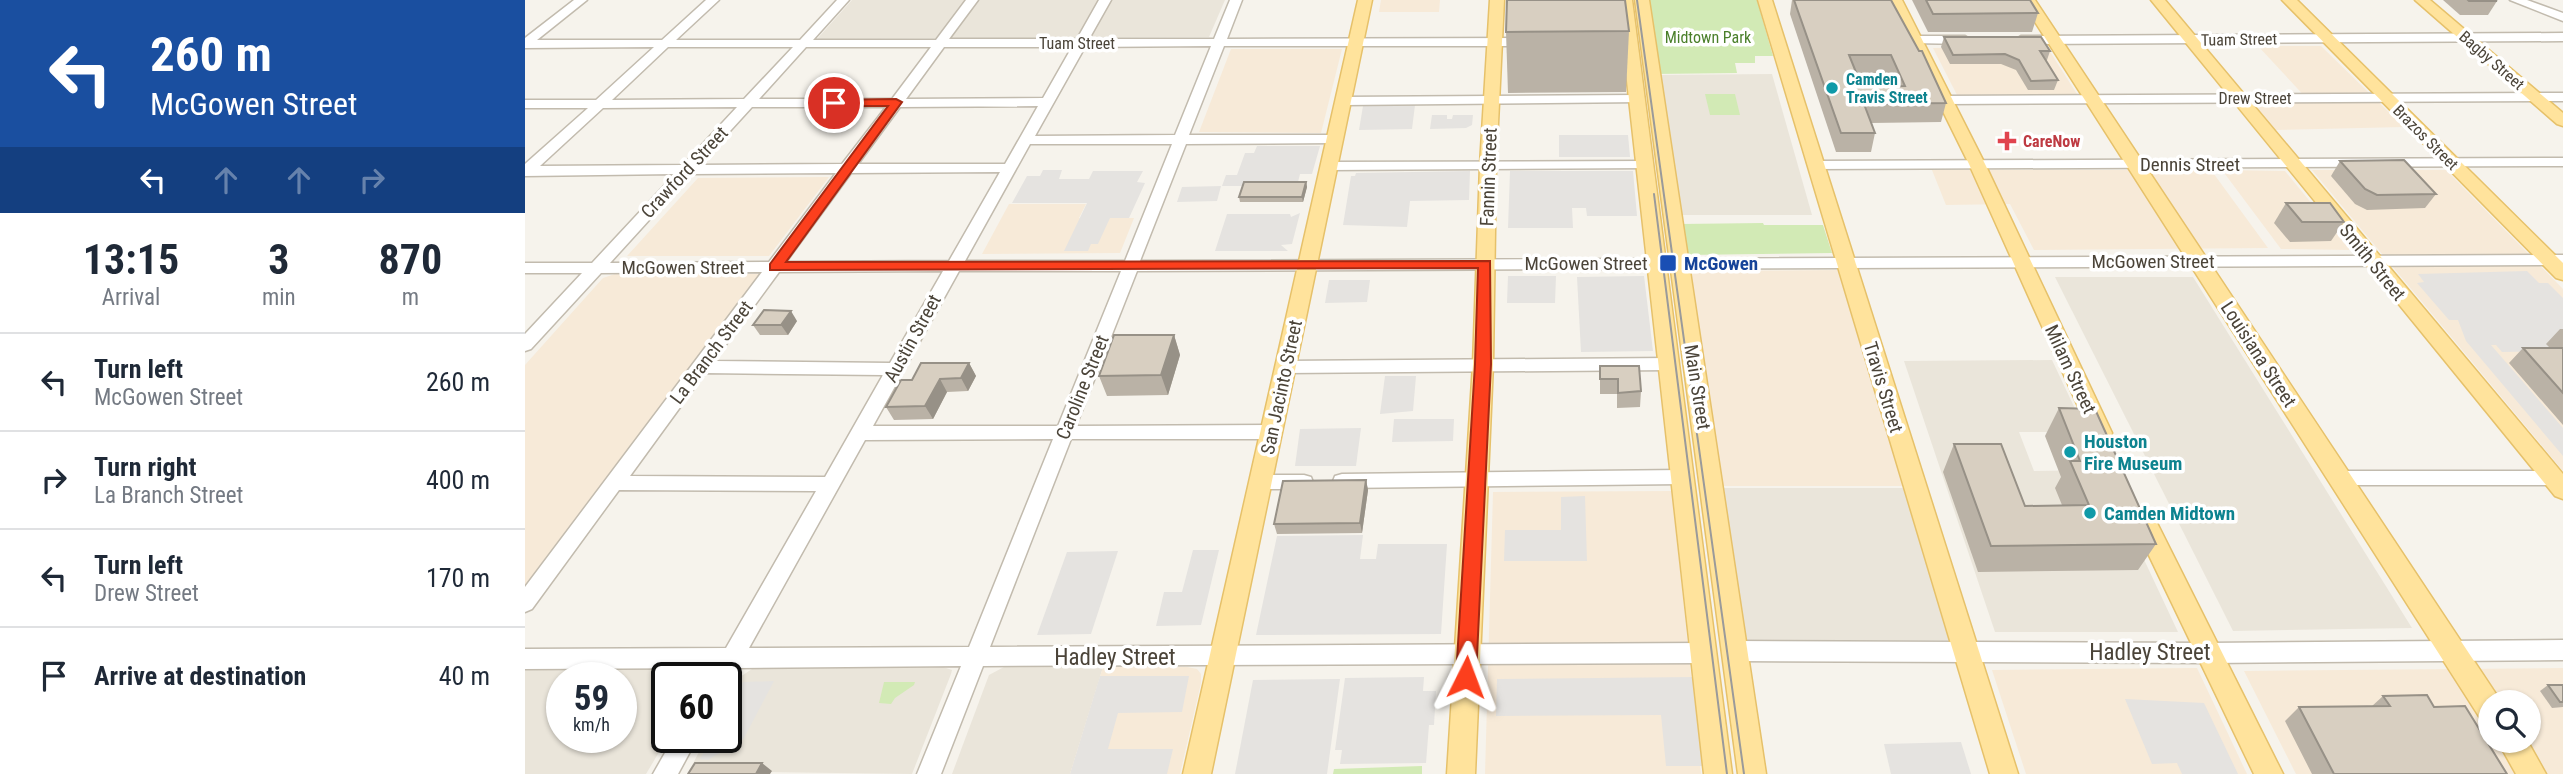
<!DOCTYPE html>
<html lang="en">
<head>
<meta charset="utf-8">
<style>
	:root { --surface:#fff; --page:#f2f2f3; --text:#1f2937; --muted:#747a83; --line:#e0e1e3 }
	body { margin:0; font-family:"Roboto Condensed",sans-serif; background:var(--page); color:var(--text); height:100vh; display:flex; flex-direction:column; font-size:26px; white-space:nowrap }
	* { box-sizing:border-box; margin:0 }
	p { font-size:23px; color:var(--muted) }
	.icon { flex:none; width:38px; height:38px; fill:none; stroke:currentColor; stroke-width:2; stroke-linecap:round; stroke-linejoin:round }
	.map { position:relative; flex:1; overflow:hidden }
	.side { display:flex; flex-direction:column; background:var(--surface); width:525px }
	.side>* { flex:none }
	.guide { background:#1a4fa0; color:#fff; overflow:hidden }
	.fabs { position:absolute; left:1953px; top:690px; display:grid; gap:14px }
	.fabs a { display:grid; place-items:center; width:63px; height:63px; border-radius:50%; background:var(--surface); box-shadow:0 2px 5px #0004; font-size:35px }
	.speed { position:absolute; left:21px; top:662px; display:flex; gap:14px; font-size:35px; font-weight:700; text-align:center }
	.speed>* { display:grid; place-content:center; width:91px; height:91px; border-radius:50%; background:var(--surface); box-shadow:0 2px 5px #0004; line-height:1 }
	.speed small { font-size:18px; font-weight:400 }
	.speed .limit { border:4px solid #111; border-radius:10px; background:#fff; color:#111 }
	.pin { position:absolute; display:grid; place-items:center; width:60px; height:60px; color:#fff; margin:-30px; border:4px solid #fff; border-radius:50%; box-shadow:0 2px 7px #0007 }
	.me { position:absolute; width:77px; margin:-38px; rotate:3deg; stroke-linejoin:round; filter:drop-shadow(0 0 5px #0008) }
	.turn { display:flex; align-items:center; gap:24px; height:147px; padding:0 35px; font-size:32px }
	.turn .icon { width:91px; height:91px; stroke-width:2.5 }
	.turn b { display:block; font-size:49px; line-height:60px }
	.lanes { display:flex; align-items:center; height:66px; padding:0 35px; background:#0003; justify-content:center; gap:35px; direction:ltr }
	.lanes .off { opacity:.35 }
	.eta { display:flex; justify-content:space-evenly; align-items:center; height:119px; text-align:center }
	.eta b { font-size:42px; font-weight:700; line-height:49px }
	ul { padding:0; list-style:none }
	li { display:flex; align-items:center; gap:21px; height:98px; padding:0 35px; border-top:2px solid var(--line) }
	li div { flex:1 }
	li b { display:block; font-size:26px }
	li em { font-style:normal }
	main { display:flex; flex:1; min-height:0 }
	.map>svg:first-child { display:block }
</style>
</head>
<body>
<main>
<section class="side">
<div class="guide">
<div class="turn"><svg class="icon" aria-label="left" viewBox="0 0 24 24"><path d="M17 20v-9H6M10 6l-5 5 5 5"/></svg><div><b>260 m</b>McGowen Street</div></div>
<div class="lanes"><svg class="icon" aria-label="left" viewBox="0 0 24 24"><path d="M17 20v-9H6M10 6l-5 5 5 5"/></svg><svg class="icon off" aria-label="ahead" viewBox="0 0 24 24"><path d="M12 20V5M6 11l6-6 6 6"/></svg><svg class="icon off" aria-label="ahead" viewBox="0 0 24 24"><path d="M12 20V5M6 11l6-6 6 6"/></svg><svg class="icon off" aria-label="right" viewBox="0 0 24 24"><path d="M7 20v-9h11M14 6l5 5-5 5"/></svg></div>
</div>
<div class="eta">
<div><b>13:15</b><p>Arrival</p></div>
<div><b>3</b><p>min</p></div>
<div><b>870</b><p>m</p></div>
</div>
<ul>
<li><svg class="icon" aria-label="left" viewBox="0 0 24 24"><path d="M17 20v-9H6M10 6l-5 5 5 5"/></svg><div><b>Turn left</b><p>McGowen Street</p></div><em>260 m</em></li>
<li><svg class="icon" aria-label="right" viewBox="0 0 24 24"><path d="M7 20v-9h11M14 6l5 5-5 5"/></svg><div><b>Turn right</b><p>La Branch Street</p></div><em>400 m</em></li>
<li><svg class="icon" aria-label="left" viewBox="0 0 24 24"><path d="M17 20v-9H6M10 6l-5 5 5 5"/></svg><div><b>Turn left</b><p>Drew Street</p></div><em>170 m</em></li>
<li><svg class="icon" aria-label="arrive" viewBox="0 0 24 24"><path d="M6 21V4h12l-3 4 3 4H6"/></svg><div><b>Arrive at destination</b></div><em>40 m</em></li>
</ul>
</section>
<div class="map">
<svg width="2038" height="774" viewBox="0 0 2038 774">
	<rect width="100%" height="100%" fill="#f6f3ec"/>
	<g fill="#eae5da" fill-rule="evenodd">
		<polygon points="327,0 700,0 684,37 292,39"/>
		<polygon points="1247,74 1287,215 1153,215 1134,75"/>
		<polygon points="1530,277 1668,277 1887,628 1708,631"/>
		<polygon points="1527,360 1561,432 1494,432 1509,471 1577,470 1653,632 1470,632 1379,361"/>
		<polygon points="1195,488 1385,488 1428,640 1216,640"/>
		<polygon points="418,667 427,670 426,674 387,774 164,771 182,737 201,737 201,703 215,677 227,669"/>
		<polygon points="479,667 578,667 545,774 427,774 464,675"/>
		<path d="M172 668 176 670 177 677H142L143 737 121 774H0V669ZM37 677H96V737H37Z"/>
	</g>
	<g fill="#f7ead8" fill-rule="evenodd">
		<polygon points="856,0 915,0 914,12 854,12"/>
		<polygon points="1733,46 1796,46 1879,127 1750,130 1727,103 1785,102"/>
		<polygon points="1522,47 1552,94 1432,95 1408,48"/>
		<polygon points="706,49 817,49 796,133 674,132"/>
		<polygon points="1407,170 1686,170 1743,248 1509,250 1485,204 1421,205"/>
		<polygon points="1697,170 1760,171 1825,250 1756,249"/>
		<polygon points="1787,170 1921,170 2038,289 2038,471"/>
		<polygon points="304,177 244,256 102,256 173,178"/>
		<polygon points="484,204 561,204 554,218 609,218 595,253 457,254"/>
		<polygon points="1316,270 1383,486 1196,486 1159,271"/>
		<polygon points="96,272 234,274 234,279 0,590 0,365 78,278"/>
		<polygon points="1147,491 1176,774 960,774 968,492"/>
		<polygon points="578,667 662,667 672,669 676,674 676,683 655,774 545,774"/>
		<polygon points="1672,668 1722,774 1501,774 1467,670"/>
		<path d="M2038 668V774H1771L1719 671ZM1965 702H2004V740H1965Z"/>
	</g>
	<g fill="#d2eab5">
		<polygon points="1119,0 1232,0 1248,56 1230,56 1230,63 1210,63 1212,73 1129,74"/>
		<polygon points="1180,94 1210,94 1215,115 1185,115"/>
		<polygon points="1238,223 1239,225 1298,225 1307,253 1160,255 1155,224"/>
		<polygon points="359,682 390,682 389,685 370,698 366,704 354,703"/>
		<polygon points="897,766 897,774 808,774 809,769"/>
	</g>
	<g fill="#e5e3e0">
		<polygon points="890,105 887,129 834,130 838,106"/>
		<polygon points="907,115 922,115 922,119 927,119 928,115 948,115 947,125 941,128 905,129"/>
		<polygon points="1034,135 1103,135 1105,157 1034,157"/>
		<polygon points="732,146 795,146 787,174 775,174 772,186 697,186 701,175 712,175 720,153 729,153"/>
		<polygon points="518,170 537,170 534,179 564,179 568,171 618,171 612,182 620,183 604,218 585,218 573,244 566,244 563,251 539,251 562,203 487,203 502,176 515,176"/>
		<polygon points="945,171 944,200 885,201 882,227 818,225 826,176 830,176 831,173"/>
		<polygon points="985,171 1108,171 1112,216 1062,216 1061,208 1047,208 1048,228 983,228"/>
		<polygon points="696,186 692,201 652,202 657,187"/>
		<polygon points="775,213 767,244 756,245 763,251 690,251 702,214 765,214 766,217"/>
		<polygon points="2002,271 2014,283 2023,283 2038,298 2038,351 1977,352 1971,345 1966,345 2038,428 2038,456 1941,341 1933,320 1924,320 1892,283 1899,282 1893,274"/>
		<polygon points="983,276 1031,276 1030,303 982,303"/>
		<polygon points="1119,276 1128,351 1056,352 1052,277"/>
		<polygon points="804,280 845,280 842,302 800,303"/>
		<polygon points="860,376 891,376 888,411 855,414"/>
		<polygon points="869,419 929,419 928,441 867,442"/>
		<polygon points="836,428 831,466 770,466 775,429"/>
		<polygon points="1060,496 1062,561 979,561 980,530 1036,530 1036,497"/>
		<polygon points="838,535 835,559 851,559 853,544 922,544 916,634 731,635 752,536"/>
		<polygon points="668,550 694,550 676,625 631,626 639,592 657,592"/>
		<polygon points="593,551 566,634 512,635 542,552"/>
		<polygon points="575,676 664,676 657,712 593,713 583,749 648,749 642,774 545,774"/>
		<polygon points="899,677 898,691 911,691 909,725 904,725 901,763 815,764 817,750 810,750 820,678"/>
		<polygon points="1170,677 1179,766 1141,766 1136,715 971,716 972,679"/>
		<polygon points="815,679 802,774 710,774 728,680"/>
		<polygon points="249,681 219,738 183,760 175,759 188,737 201,737 201,712 218,682"/>
		<polygon points="1600,699 1679,703 1713,774 1657,774 1652,763 1627,764"/>
		<polygon points="1436,742 1446,774 1366,774 1359,744"/>
	</g>
	<g fill="none" stroke-linecap="round" stroke-linejoin="round">
		<defs>
			<g id="minor">
				<path d="M49 0H62L12 40H137L181 0H194L151 40H275L312 0H324L288 40H411L441 0H453L424 39H552L574 0H586L564 39H689L705 0H717L702 39 1003 38 1009 42 1003 46H699L664 135H810L817 139 810 143 661 144 615 261 2038 255V265L612 271 551 426 745 425 751 427 754 432 751 437 745 439H546L465 647 1179 643 1187 646 1190 653 1187 660 1179 663 458 666 416 774H392L436 666 213 668 201 685V677H185L190 668 0 669V649L201 648 291 491 94 490 7 609 0 612V587L237 272 76 273 6 349 0 351V334L57 273H0V263H67L150 174 0 176V164L63 108H0V100H71L129 47 0 48V38ZM686 46 650 135 510 136 560 47ZM143 47H268L219 99 87 100ZM281 47H406L367 99H234ZM419 47H547L518 98 381 99ZM513 106 480 164H333L375 107ZM212 107 158 165 15 166 78 108ZM227 107H361L317 164 174 165ZM505 144H647L600 261H440ZM475 172 424 261 261 262 326 173ZM311 173 244 262 85 263 166 174ZM418 271 365 363 189 361 254 272ZM434 271H596L533 426H348ZM180 373 358 375 300 477 105 476ZM528 439 444 647 224 648 340 440Z"/>
				<polygon points="1985,0 2002,0 2038,13 2038,21"/>
				<polygon points="2038,33 2038,41 1496,44 1490,40 1496,36"/>
				<polygon points="1391,36 1440,36 1446,40 1440,44 1387,43 1385,40"/>
				<polygon points="2038,93 2038,101 1421,104 1414,100 1421,96"/>
				<polygon points="1112,95 1117,96 1117,102 819,105 812,101 819,97"/>
				<polygon points="2038,158 2038,166 1291,169 1284,165 1291,161"/>
				<polygon points="1120,161 1127,165 1125,168 804,170 797,166 804,162"/>
				<polygon points="1144,358 1153,364 1144,370 761,373 752,367 761,361"/>
				<polygon points="1157,470 1164,472 1166,477 1164,482 1157,484 817,488 810,486 808,481 810,476 817,474"/>
				<polygon points="1815,471 2028,471 2035,473 2037,478 2035,483 2028,485 1815,485 1808,483 1806,478 1808,473"/>
				<polygon points="735,475 779,475 786,477 788,482 786,487 779,489 735,489 728,487 726,482 728,477"/>
				<polygon points="2038,640 2038,660 1684,663 1212,661 1204,658 1201,651 1204,644 1212,641 1684,643"/>
				<polygon points="149,737 173,737 153,774 128,774"/>
			</g>
			<g id="major">
				<polygon points="833,0 847,0 686,774 658,774"/>
				<polygon points="965,0 979,0 971,165 968,364 950,774 922,774 948,364 955,165"/>
				<polygon points="1093,0 1107,0 1207,774 1179,774"/>
				<polygon points="1110,0 1124,0 1241,774 1213,774"/>
				<polygon points="1233,0 1247,0 1493,774 1465,774"/>
				<polygon points="1363,0 1377,0 1460,164 1587,433 1584,439 1576,441 1568,439 1565,433 1444,164"/>
				<polygon points="1496,0 1510,0 1975,700 1965,702 1965,721 1955,718"/>
				<polygon points="1626,0 1640,0 2038,474 2038,499 2030,496"/>
				<polygon points="1757,0 1772,0 2038,263 2038,280 2031,278"/>
				<polygon points="1890,0 1905,0 2038,113 2038,126 2032,124"/>
				<polygon points="1618,509 1626,511 1758,774 1729,774 1606,518 1610,511"/>
				<polygon points="1972,740 2002,740 2021,774 1991,774"/>
			</g>
		</defs>
		<use href="#minor" stroke="#c2bbae" stroke-width="3"/>
		<use href="#major" stroke="#e6c16a" stroke-width="3"/>
		<use href="#minor" fill="#fff" fill-rule="evenodd"/>
		<use href="#major" fill="#ffe39c" fill-rule="evenodd"/>
		<g stroke="#9a9a9a" stroke-width="2">
			<polyline points="1112,0 1219,774"/>
			<polyline points="1129,194 1202,774"/>
		</g>
	</g>
	<g fill="#bab2a6" fill-rule="evenodd">
		<path d="M1267 0H1366L1394 51 1421 103 1416 122 1346 123 1350 133 1346 152H1311L1265 14ZM1362 73 1367 86 1337 87 1331 74Z"/>
		<polygon points="1387,0 1505,0 1513,13 1507,32 1403,32"/>
		<polygon points="1918,0 1970,0 1972,1 1963,15 1935,15"/>
		<polygon points="1104,31 1101,92 983,93 981,32"/>
		<polygon points="1419,37 1525,51 1522,60 1520,60 1533,80 1529,90 1503,90 1491,70 1476,64 1425,64 1416,47"/>
		<polygon points="1815,161 1911,194 1900,208 1842,210 1830,204 1806,176"/>
		<polygon points="781,182 782,187 778,202 715,202 714,197"/>
		<polygon points="1761,203 1819,222 1806,241 1765,242 1749,223"/>
		<polygon points="272,321 263,335 235,335 228,325"/>
		<polygon points="2035,329 2038,329 2038,425 1984,363 1998,348 2025,348 2021,344"/>
		<polygon points="649,335 655,355 643,395 582,396 574,376"/>
		<polygon points="444,363 451,376 443,391 422,392 408,419 369,420 361,407 387,380"/>
		<polygon points="1075,366 1116,391 1115,407 1092,408 1092,394 1075,394"/>
		<polygon points="1534,408 1631,544 1613,570 1453,572 1418,472 1429,444 1500,506 1537,505 1530,488 1536,477 1520,436"/>
		<polygon points="841,480 843,490 837,533 752,534 749,524"/>
		<polygon points="2023,685 2038,685 2038,707 2027,708 2015,691"/>
		<polygon points="1858,696 1909,707 1982,774 1787,774 1760,721 1774,707 1846,707"/>
	</g>
	<g fill="#979187">
		<polygon points="781,182 782,187 778,202 777,197"/>
		<polygon points="266,311 272,321 263,335 256,325"/>
		<polygon points="649,335 655,355 643,395 636,375"/>
		<polygon points="444,363 451,376 443,391 436,378"/>
		<polygon points="415,379 422,392 408,419 400,406"/>
		<polygon points="841,480 843,490 837,533 835,523"/>
		<polygon points="237,763 247,771 245,774 231,774"/>
	</g>
	<g fill="#d8cfc1" stroke="#979187" stroke-width="2" fill-rule="evenodd">
		<polygon points="982,0 1100,0 1104,31 981,32"/>
		<path d="M1269 0H1366L1394 51H1397L1421 103 1339 104 1350 133H1316ZM1324 55H1366L1380 86 1337 87Z"/>
		<polygon points="1401,0 1505,0 1513,13 1408,14"/>
		<polygon points="1943,0 1970,0 1972,1 1944,1"/>
		<polygon points="1419,37 1516,37 1525,51 1515,51 1533,80 1506,81 1494,60 1480,54 1428,55"/>
		<polygon points="1879,160 1911,194 1852,195 1840,189 1815,161"/>
		<polygon points="719,182 781,182 777,197 714,197"/>
		<polygon points="1761,203 1805,203 1819,222 1777,222"/>
		<polygon points="239,310 266,311 256,325 228,325"/>
		<polygon points="589,335 649,335 636,375 574,376"/>
		<polygon points="1998,348 2038,348 2038,393"/>
		<polygon points="396,363 444,363 436,378 415,379 400,406 361,407 376,380 387,380"/>
		<polygon points="1075,366 1114,366 1116,391 1093,393 1093,379 1075,379"/>
		<polygon points="1534,408 1570,409 1631,544 1466,546 1429,444 1476,444 1500,506 1564,505 1545,461 1555,461"/>
		<polygon points="841,480 835,523 749,524 758,481"/>
		<polygon points="2023,685 2038,685 2038,702 2035,702"/>
		<polygon points="1902,695 1909,707 1940,706 1982,774 1809,774 1774,707 1865,706 1858,696"/>
		<polygon points="170,763 237,763 231,774 163,774"/>
	</g>
	<polygon fill="#fc3f1d" stroke="#a42913" stroke-width="2" points="371,99 377,102 261,262 965,261 966,364 951,677 948,683 941,686 934,683 931,677 950,364 953,268 245,270 245,264 363,106 309,106 303,103 305,100"/>
	<g fill="#0f9aa8" stroke="#fff" stroke-width="2.5">
		<circle cx="1307" cy="88" r="7"/>
		<circle cx="1545" cy="452" r="7"/>
		<circle cx="1565" cy="513" r="7"/>
	</g>
	<path fill="#e0444e" stroke="#fff" stroke-width="2.5" d="M1478.5 130.5h7v7h7v7h-7v7h-7v-7h-7v-7h7z"/>
	<rect fill="#1a4fb4" stroke="#fff" stroke-width="2.5" x="1134" y="254" width="18" height="18" rx="3.5"/>
	<g text-anchor="middle" stroke-width="7" stroke-linejoin="round" paint-order="stroke">
		<g font-size="16" fill="#4a7f2a" stroke="#fff">
			<text x="1183" y="43">Midtown Park</text>
		</g>
		<g font-size="16" fill="#4b4439" stroke="#fff">
			<text transform="translate(1714 39) rotate(-1)" y="6">Tuam Street</text>
			<text x="552" y="49">Tuam Street</text>
			<text transform="translate(1967 60) rotate(41)" y="6">Bagby Street</text>
			<text x="1730" y="104">Drew Street</text>
			<text transform="translate(1901 137) rotate(45)" y="6">Brazos Street</text>
		</g>
		<g font-size="16" font-weight="bold" fill="#0d838f" stroke="#fff" text-anchor="start">
			<text x="1321" y="85">Camden<tspan x="1321" dy="18">Travis Street</tspan></text>
		</g>
		<g font-size="16" font-weight="bold" fill="#be3a42" stroke="#fff" text-anchor="start">
			<text x="1498" y="147">CareNow</text>
		</g>
		<g font-size="19" fill="#4b4439" stroke="#fff">
			<text x="1665" y="171">Dennis Street</text>
			<text transform="translate(159 172) rotate(-47)" y="7">Crawford Street</text>
			<text transform="translate(963 177) rotate(-88)" y="7">Fannin Street</text>
			<text x="1628" y="268">McGowen Street</text>
			<text transform="translate(1848 262) rotate(51)" y="7">Smith Street</text>
			<text x="1061" y="270">McGowen Street</text>
			<text x="158" y="274">McGowen Street</text>
			<text transform="translate(387 338) rotate(-61)" y="7">Austin Street</text>
			<text transform="translate(186 352) rotate(-53)" y="7">La Branch Street</text>
			<text transform="translate(1734 354) rotate(57)" y="7">Louisiana Street</text>
			<text transform="translate(1546 369) rotate(65)" y="7">Milam Street</text>
			<text transform="translate(557 387) rotate(-68)" y="7">Caroline Street</text>
			<text transform="translate(756 387) rotate(-78)" y="7">San Jacinto Street</text>
			<text transform="translate(1173 387) rotate(81)" y="7">Main Street</text>
			<text transform="translate(1359 387) rotate(73)" y="7">Travis Street</text>
		</g>
		<g font-size="19" font-weight="bold" fill="#164399" stroke="#fff" text-anchor="start">
			<text x="1159" y="270">McGowen</text>
		</g>
		<g font-size="19" font-weight="bold" fill="#0d838f" stroke="#fff" text-anchor="start">
			<text x="1559" y="448">Houston<tspan x="1559" dy="22">Fire Museum</tspan></text>
			<text x="1579" y="520">Camden Midtown</text>
		</g>
		<g font-size="23" fill="#4b4439" stroke="#fff">
			<text x="1625" y="660">Hadley Street</text>
			<text x="590" y="665">Hadley Street</text>
		</g>
	</g>
</svg>
<div class="fabs">
<a><svg class="icon" aria-label="search" viewBox="0 0 24 24"><circle cx="10" cy="10" r="6"/><path d="M15 15l6 6"/></svg></a>
</div>
<div class="speed"><div>59<small>km/h</small></div><div class="limit">60</div></div>
<div class="pin" style="left:309px;top:103px;background:#d93025"><svg class="icon" aria-label="arrive" viewBox="0 0 24 24"><path d="M6 21V4h12l-3 4 3 4H6"/></svg></div>
<svg class="me" style="left:941px;top:677px" viewBox="-20 -20 40 40"><path d="M0-17L14 15 0 8-14 15z" fill="#fc3f1d" stroke="#fff" stroke-width="4"/></svg>
</div>
</main>
</body>
</html>
